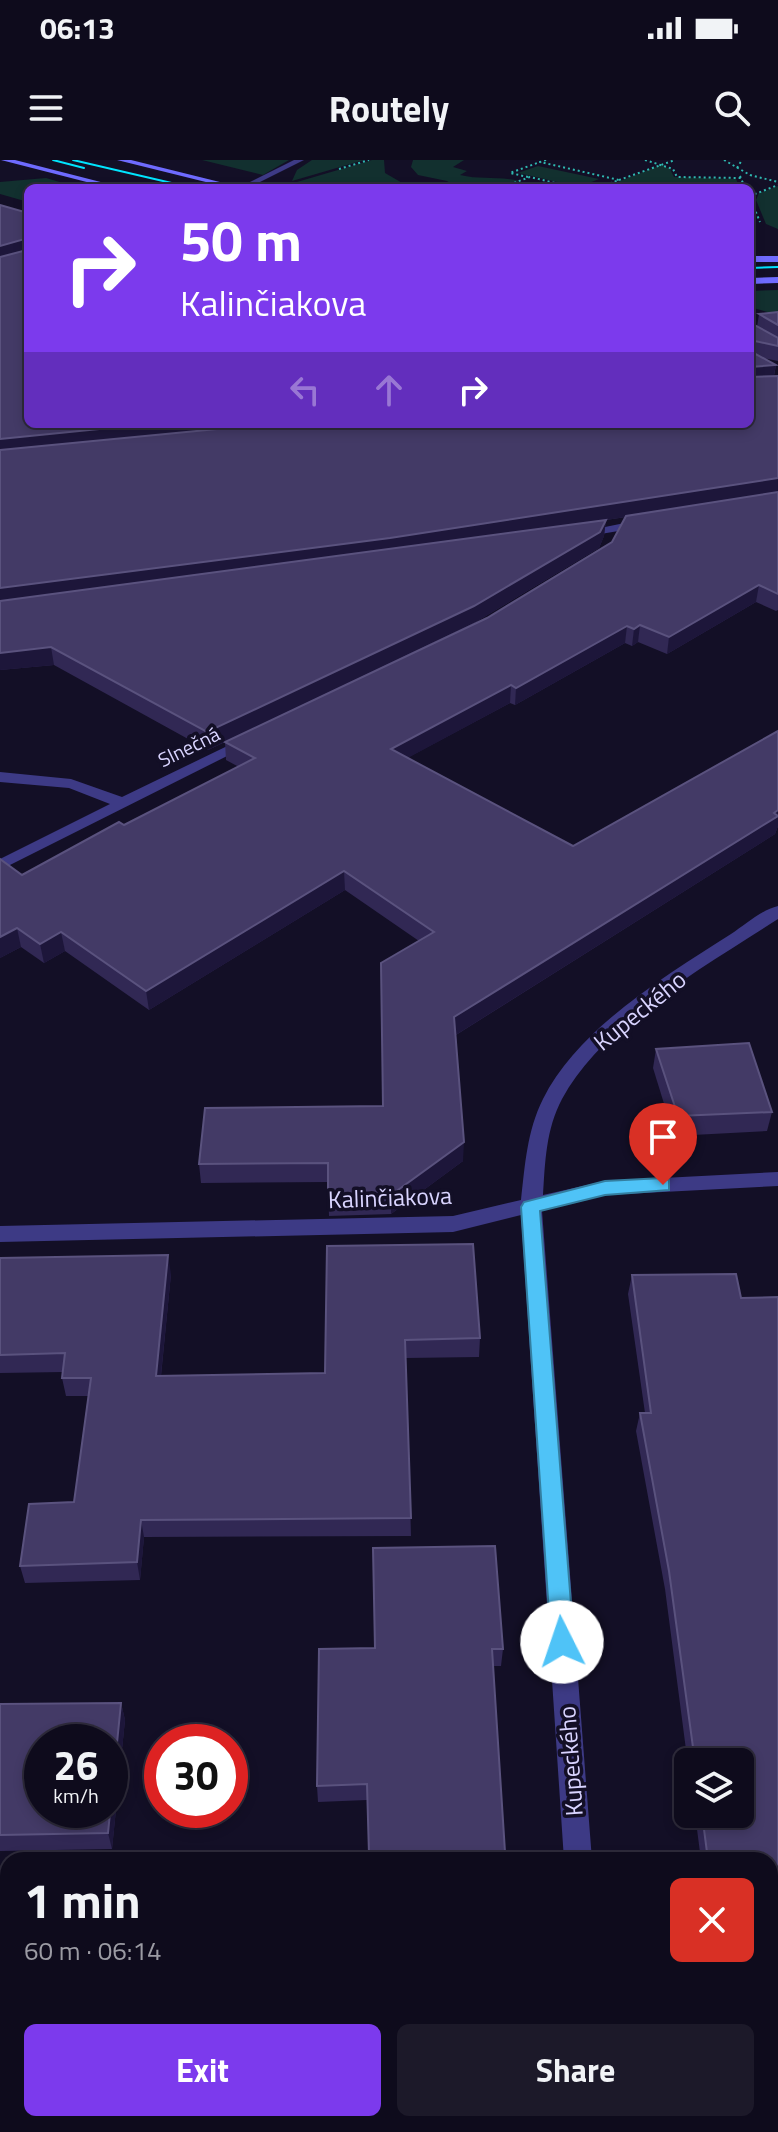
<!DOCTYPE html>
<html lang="en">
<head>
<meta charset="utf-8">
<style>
	:root { --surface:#0e0b1c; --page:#1c1929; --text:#f1f3f6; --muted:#9b9ba3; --line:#2e2b3b; --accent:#7c3aed }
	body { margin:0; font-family:"Titillium Web",sans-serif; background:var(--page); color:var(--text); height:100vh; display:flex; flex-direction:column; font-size:30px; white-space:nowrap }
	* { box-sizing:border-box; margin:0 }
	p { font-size:26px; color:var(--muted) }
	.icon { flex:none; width:44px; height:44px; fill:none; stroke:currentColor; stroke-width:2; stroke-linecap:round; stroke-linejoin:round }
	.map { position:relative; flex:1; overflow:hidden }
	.side { position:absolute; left:0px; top:1692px; width:778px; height:280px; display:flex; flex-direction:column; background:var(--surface); border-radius:24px 24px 0 0; box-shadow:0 4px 12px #0003,0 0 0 2px var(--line) }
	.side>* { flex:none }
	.top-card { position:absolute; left:24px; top:24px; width:730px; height:244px; border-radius:12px; box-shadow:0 4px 12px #0003,0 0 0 2px var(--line); background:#7c3aed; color:#fff; overflow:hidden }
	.buttons { position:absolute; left:674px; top:1588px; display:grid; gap:16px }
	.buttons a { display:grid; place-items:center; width:80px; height:80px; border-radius:12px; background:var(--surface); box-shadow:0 4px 12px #0003,0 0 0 2px var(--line); font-size:40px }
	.speed { position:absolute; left:24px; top:1564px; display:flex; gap:16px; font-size:40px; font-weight:700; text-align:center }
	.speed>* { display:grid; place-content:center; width:104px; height:104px; border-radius:50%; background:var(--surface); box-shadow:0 4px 12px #0003,0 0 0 2px var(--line); line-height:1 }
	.speed small { font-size:20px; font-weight:400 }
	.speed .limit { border:12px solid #d22; background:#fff; color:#111 }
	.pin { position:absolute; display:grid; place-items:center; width:68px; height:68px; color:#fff; margin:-82px -34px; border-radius:50% 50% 50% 0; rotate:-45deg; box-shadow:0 0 8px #0007 }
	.pin .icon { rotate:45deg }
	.me { position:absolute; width:88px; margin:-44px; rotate:356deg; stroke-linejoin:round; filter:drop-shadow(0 0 6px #0008) }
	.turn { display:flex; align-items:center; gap:28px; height:168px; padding:0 24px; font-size:36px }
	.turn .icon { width:104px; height:104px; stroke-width:2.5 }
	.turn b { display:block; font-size:56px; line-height:68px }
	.lanes { display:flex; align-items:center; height:76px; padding:0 24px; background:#0003; justify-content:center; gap:40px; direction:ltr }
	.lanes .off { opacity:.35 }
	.round { display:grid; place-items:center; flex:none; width:84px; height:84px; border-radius:12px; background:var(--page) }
	.head { display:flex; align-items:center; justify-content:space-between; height:136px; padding:0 24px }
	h1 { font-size:48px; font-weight:700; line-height:60px }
	.action { display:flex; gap:16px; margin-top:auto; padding:16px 24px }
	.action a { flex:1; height:92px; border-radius:12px; background:var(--accent); color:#fff; font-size:32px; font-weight:700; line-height:92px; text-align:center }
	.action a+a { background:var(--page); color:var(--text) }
	.status { display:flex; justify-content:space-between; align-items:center; height:56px; padding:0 40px; background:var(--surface); direction:ltr }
	.status svg { height:22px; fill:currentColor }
	header { display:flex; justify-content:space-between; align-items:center; height:104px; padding:0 24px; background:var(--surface); font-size:36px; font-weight:700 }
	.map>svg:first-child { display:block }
</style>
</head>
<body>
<div class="status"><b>06:13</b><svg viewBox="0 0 49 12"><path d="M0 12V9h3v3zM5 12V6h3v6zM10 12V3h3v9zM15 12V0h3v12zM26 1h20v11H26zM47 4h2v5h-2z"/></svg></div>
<header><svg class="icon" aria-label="menu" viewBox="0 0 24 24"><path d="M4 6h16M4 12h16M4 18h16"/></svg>Routely<svg class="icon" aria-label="search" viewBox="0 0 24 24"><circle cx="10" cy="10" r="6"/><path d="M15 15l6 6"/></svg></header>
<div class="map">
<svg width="778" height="1972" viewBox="0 0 778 1972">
	<rect width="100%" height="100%" fill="#130f26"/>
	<g fill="#12302f">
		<polygon points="202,0 289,0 263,15"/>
		<polygon points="312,0 364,0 292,21 297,10"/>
		<polygon points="372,0 384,0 385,13 404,24 426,28 323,28 297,22"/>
		<path d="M413 0H464L453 7 467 11 460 15C481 20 498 16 520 21L500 28H456L447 21 418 15 411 7Z"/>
		<polygon points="661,5 670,9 674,17 736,19 740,28 602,28"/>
		<polygon points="538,6 599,19 579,27 518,13"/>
		<polygon points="46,18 80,28 28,28 28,42 0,34 0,22"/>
		<polygon points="778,26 778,69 766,64 756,40 759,33"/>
		<polygon points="778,130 778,155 750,147 750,131"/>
	</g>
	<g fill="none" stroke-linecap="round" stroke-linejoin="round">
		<g stroke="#2fb8b0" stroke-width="2" stroke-dasharray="2 3" stroke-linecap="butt">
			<polyline points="546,0 540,2 619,20 598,28"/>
			<polyline points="645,0 673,9 677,17 741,18"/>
			<polyline points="724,0 750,15 778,22"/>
			<polyline points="737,8 742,0"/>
			<polyline points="339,9 369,0"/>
			<polyline points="740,16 745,28"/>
			<polyline points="528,17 510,13 540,2"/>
			<polyline points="619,20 675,0"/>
			<polyline points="500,28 530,17 576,28"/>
			<polyline points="750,36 778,25"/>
			<polyline points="750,38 760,62"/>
		</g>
		<g fill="#3d3a85" fill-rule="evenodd">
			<polygon points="294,0 304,0 248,28 238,28"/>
			<polygon points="644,359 650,363 648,366 577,378 571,374"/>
			<polygon points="250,575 257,579 255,582 0,710 0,699 110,644 69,628 0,622 0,612 71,619 122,637"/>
			<path d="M778 746V759C706 806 604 862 562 939 546 969 545 1002 543 1035L605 1021 778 1012V1026L605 1035 542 1051 592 1700H564L521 1055 453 1072 0 1082V1066L453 1056 521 1040C525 1005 527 971 543 939 578 868 667 815 731 774 745 765 761 750 778 746Z"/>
			<rect x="0" y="1782" width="8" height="30"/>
			<polygon points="585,1964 617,1964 618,1972 586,1972"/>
		</g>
		<g fill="#6f6bff" fill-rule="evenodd">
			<polygon points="1,0 15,0 124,28 110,28"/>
			<polygon points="117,0 131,0 244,28 230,28"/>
			<rect x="750" y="96" width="28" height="6"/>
			<polygon points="778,117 778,123 750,124 750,118"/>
		</g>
		<g stroke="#00e5ff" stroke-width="2">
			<polyline points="53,0 84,8"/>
			<polyline points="73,0 193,28"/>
			<polyline points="750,108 778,107"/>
		</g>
	</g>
	<g fill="#312854" fill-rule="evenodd">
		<path d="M778 152V201L763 198 776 205 774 216H778V450L776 451 756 442 667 494 638 482 632 486 625 483 515 545 510 543 407 598 573 686 778 571V666L775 674 456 875 463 1001 391 1054 329 1056 328 1022 201 1023 199 1004 383 946 419 781 345 730 149 850 65 791 44 803 21 787 0 798 22 715 124 665 239 607 226 600 225 582 208 590 54 505 0 510 28 264H750V160L751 163 757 167 759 154ZM626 357 612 382 487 458 234 578 474 463 599 388 604 376 606 360Z"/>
		<polygon points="656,889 772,952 767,971 674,976 653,908"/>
		<polygon points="327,1086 480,1178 479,1197 406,1198 411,1376 144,1377 140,1420 25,1423 20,1406 74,1342 88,1236 66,1236 62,1218 63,1212 0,1213 0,1098 171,1114 161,1216 325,1213"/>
		<polygon points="632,1115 741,1138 778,1137 778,1856 770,1856 770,1700 701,1700 695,1654 740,1654 740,1602 688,1602 688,1605 665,1429 636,1271 640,1253 645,1253 628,1134"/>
		<polygon points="375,1488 503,1489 501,1506 493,1506 505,1692 504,1700 369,1700 367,1640 318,1642 317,1626"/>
		<polygon points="121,1543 125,1560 112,1689 0,1691 0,1544"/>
		<polygon points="778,1945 778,1972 777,1972 775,1950"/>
	</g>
	<g fill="#1d163a">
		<polygon points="28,78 28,92 0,100 0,86"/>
		<polygon points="776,205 773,219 750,222 750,207"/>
		<polygon points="149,264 300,264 0,295 0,279"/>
		<polygon points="778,318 778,333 606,360 604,376 599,388 474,463 208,590 207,572 0,445 0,428"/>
		<polygon points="759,425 756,442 667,494 669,477"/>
		<polygon points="640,465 638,482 632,486 634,469"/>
		<polygon points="627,466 625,483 515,545 516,528"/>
		<polygon points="51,487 54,505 0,510 0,493"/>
		<polygon points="511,525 510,543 391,607 391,589"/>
		<polygon points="778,650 778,666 775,674 454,876 454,857"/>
		<polygon points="344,711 345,730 149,850 146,831"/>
		<polygon points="17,768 21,787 0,798 0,777"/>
		<polygon points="61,772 65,791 44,803 40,784"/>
		<polygon points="464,982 463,1001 391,1054 391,1035"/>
		<polygon points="168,1095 171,1114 159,1234 156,1216"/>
		<polygon points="141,1360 144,1377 140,1420 137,1402"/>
		<polygon points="121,1543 125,1560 112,1689 108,1673"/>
	</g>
	<g fill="#433a66" stroke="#5a527e" stroke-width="2" fill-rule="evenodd">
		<polygon points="0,45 28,53 28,264 149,264 0,279 0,97 27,90 28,78 0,86"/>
		<polygon points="778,152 778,165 759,154"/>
		<polygon points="750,160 751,163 778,178 778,186 750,180"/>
		<polygon points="750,191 776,205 750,207 750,217 778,216 778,318 390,378 0,428 0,290 269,264 750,264"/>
		<polygon points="778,332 778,434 759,425 669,477 640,465 634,469 627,466 516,528 511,525 391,589 573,686 778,571 778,650 774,653 778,656 454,857 464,982 391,1035 328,1037 328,1003 199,1004 205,948 383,946 381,803 434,772 344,711 146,831 61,772 40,784 17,768 0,777 0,699 22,715 119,662 124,665 255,598 225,582 487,458 612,382 626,356"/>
		<polygon points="606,360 600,372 474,446 207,572 51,487 0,493 0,441"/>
		<polygon points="749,883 772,952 678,956 656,889"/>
		<polygon points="473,1084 480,1178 405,1180 411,1358 141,1360 137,1402 20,1406 29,1344 74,1342 91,1218 62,1218 65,1193 0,1195 0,1098 168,1095 156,1216 325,1213 327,1086"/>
		<polygon points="736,1114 741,1138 778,1137 778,1842 770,1842 770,1700 708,1700 702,1654 740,1654 740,1602 695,1602 669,1411 640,1253 651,1253 632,1115"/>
		<polygon points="495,1386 503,1489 492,1489 505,1692 369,1694 367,1624 317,1626 319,1489 375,1488 373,1388"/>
		<path d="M121 1543 108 1673 0 1675V1544ZM42 1582H110V1650H42Z"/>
		<polygon points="0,1858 8,1858 8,1964 518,1964 519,1972 0,1972"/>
	</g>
	<polygon fill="#4fc3f7" stroke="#337fa1" stroke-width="2" points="663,1018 669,1020 669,1030 605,1035 540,1051 574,1482 571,1490 562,1493 554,1490 551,1482 521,1047 524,1042 605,1021"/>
	<g text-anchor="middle" stroke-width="7" stroke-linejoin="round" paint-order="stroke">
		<g font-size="20" fill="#d9d4ff" stroke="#130f26">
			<text transform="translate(189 587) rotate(-26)" y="7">Slnečná</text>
		</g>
		<g font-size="24" fill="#d9d4ff" stroke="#130f26">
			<text transform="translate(640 851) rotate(-39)" y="8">Kupeckého</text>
			<text transform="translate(390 1038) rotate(-2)" y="8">Kalinčiakova</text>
			<text transform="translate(571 1601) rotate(-94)" y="8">Kupeckého</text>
		</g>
	</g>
</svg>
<div class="buttons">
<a><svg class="icon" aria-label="layers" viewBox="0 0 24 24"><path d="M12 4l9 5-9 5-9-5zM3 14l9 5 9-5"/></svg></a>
</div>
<div class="speed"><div>26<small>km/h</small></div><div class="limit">30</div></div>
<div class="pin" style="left:663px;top:1025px;background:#d93025"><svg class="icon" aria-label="arrive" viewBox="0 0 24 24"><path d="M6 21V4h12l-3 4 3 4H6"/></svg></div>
<svg class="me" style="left:562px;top:1482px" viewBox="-20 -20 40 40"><circle r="19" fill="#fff"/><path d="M0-13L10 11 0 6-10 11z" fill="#4fc3f7"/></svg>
<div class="top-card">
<div class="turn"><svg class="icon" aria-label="right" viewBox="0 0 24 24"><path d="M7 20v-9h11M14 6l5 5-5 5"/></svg><div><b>50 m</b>Kalinčiakova</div></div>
<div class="lanes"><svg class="icon off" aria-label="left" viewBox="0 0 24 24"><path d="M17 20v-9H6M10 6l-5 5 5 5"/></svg><svg class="icon off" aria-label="ahead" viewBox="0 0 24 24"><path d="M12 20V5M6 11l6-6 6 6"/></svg><svg class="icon" aria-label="right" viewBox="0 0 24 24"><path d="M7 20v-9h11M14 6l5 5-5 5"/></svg></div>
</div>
<section class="side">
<div class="head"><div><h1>1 min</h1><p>60 m · 06:14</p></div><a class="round" style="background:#d93025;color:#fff"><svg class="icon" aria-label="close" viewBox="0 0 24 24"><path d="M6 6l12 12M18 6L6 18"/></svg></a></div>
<div class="action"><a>Exit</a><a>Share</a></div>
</section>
</div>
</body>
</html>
